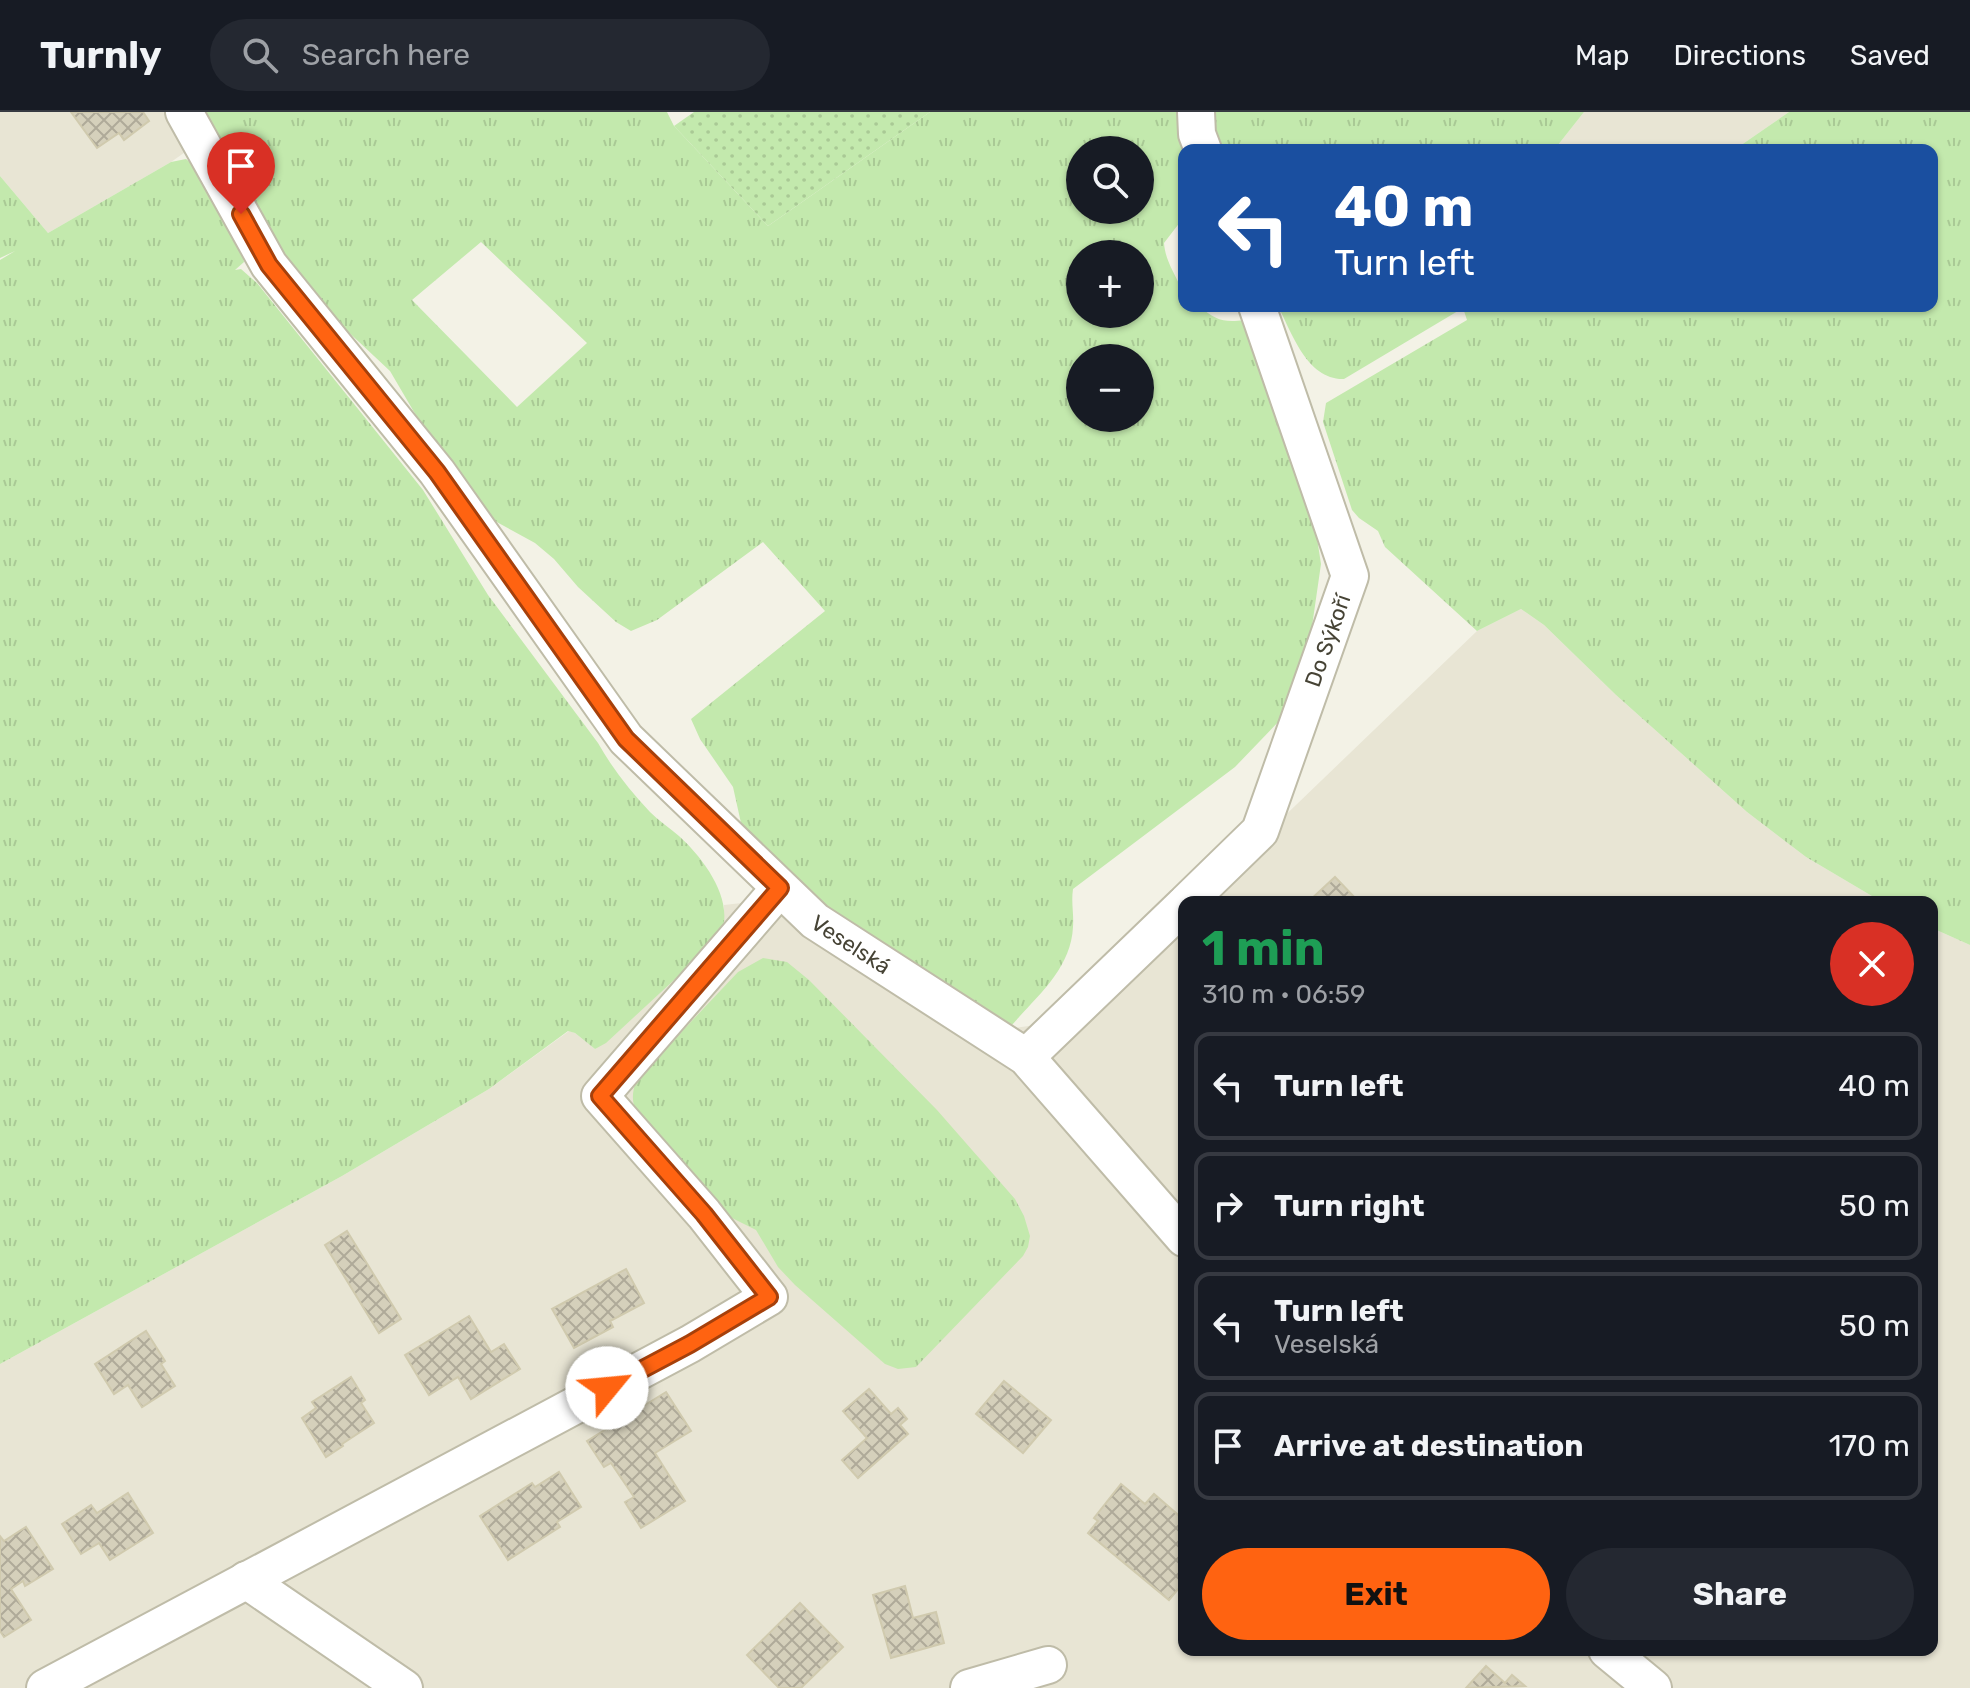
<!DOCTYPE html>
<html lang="en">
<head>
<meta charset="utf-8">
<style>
	:root { --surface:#171b24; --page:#242831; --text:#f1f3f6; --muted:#9ea1a6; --line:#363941; --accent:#ff6311 }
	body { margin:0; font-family:Rubik,sans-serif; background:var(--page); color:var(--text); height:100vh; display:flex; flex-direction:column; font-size:30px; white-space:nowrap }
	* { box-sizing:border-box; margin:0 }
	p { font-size:26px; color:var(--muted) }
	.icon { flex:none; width:44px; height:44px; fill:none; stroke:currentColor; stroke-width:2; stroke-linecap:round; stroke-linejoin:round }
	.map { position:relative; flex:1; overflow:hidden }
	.drawer { position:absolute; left:1178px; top:784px; width:760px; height:760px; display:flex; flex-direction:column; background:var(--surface); border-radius:16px; box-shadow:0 2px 6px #0004 }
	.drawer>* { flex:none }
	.banner { position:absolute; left:1178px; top:32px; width:760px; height:168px; border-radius:16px; box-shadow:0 2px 6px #0004; background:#1a4fa0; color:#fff; overflow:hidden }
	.fabs { position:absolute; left:1066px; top:24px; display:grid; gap:16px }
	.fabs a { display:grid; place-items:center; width:88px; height:88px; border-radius:50%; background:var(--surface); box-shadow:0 2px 6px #0004; font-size:40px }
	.pin { position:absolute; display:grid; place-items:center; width:68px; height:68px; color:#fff; margin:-82px -34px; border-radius:50% 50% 50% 0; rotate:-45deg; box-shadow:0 0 8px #0007 }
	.pin .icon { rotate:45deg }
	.me { position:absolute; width:88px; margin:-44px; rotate:62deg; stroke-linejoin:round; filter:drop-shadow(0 0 6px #0008) }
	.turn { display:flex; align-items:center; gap:28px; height:168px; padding:0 24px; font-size:36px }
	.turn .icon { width:104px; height:104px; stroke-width:2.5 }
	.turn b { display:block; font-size:56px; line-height:68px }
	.round { display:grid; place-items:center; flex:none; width:84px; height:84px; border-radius:42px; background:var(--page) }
	.summary { display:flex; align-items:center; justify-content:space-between; height:136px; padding:0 24px }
	h1 { font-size:48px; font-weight:700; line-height:60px; color:#1e9e55 }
	.primary-button { display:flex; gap:16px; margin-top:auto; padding:16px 24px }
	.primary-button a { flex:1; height:92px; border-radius:48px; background:var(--accent); color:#111; font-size:32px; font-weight:700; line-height:92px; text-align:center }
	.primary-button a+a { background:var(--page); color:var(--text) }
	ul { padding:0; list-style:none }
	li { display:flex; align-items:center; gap:24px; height:108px; margin:0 16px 12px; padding:0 8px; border:4px solid var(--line); border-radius:16px }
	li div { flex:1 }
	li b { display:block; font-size:30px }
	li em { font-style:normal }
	header { display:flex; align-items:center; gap:48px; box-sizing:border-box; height:112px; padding:0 40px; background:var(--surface); border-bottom:2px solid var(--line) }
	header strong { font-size:38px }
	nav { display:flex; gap:44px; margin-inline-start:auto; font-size:28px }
	.search { width:560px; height:72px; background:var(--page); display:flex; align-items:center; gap:20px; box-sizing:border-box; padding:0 28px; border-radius:44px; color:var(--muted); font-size:30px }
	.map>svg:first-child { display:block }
</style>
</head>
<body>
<header>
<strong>Turnly</strong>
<div class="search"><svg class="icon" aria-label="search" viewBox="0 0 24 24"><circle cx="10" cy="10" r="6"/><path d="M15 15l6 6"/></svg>Search here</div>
<nav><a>Map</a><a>Directions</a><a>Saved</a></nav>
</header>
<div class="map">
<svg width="1970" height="1576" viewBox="0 0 1970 1576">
	<defs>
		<pattern id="grass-tufts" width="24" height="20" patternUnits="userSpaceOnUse" patternTransform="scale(2)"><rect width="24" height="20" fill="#c3e9ad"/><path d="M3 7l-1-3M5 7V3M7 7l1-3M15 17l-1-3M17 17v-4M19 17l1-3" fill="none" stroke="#a9c995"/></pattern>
		<pattern id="garden-dots" width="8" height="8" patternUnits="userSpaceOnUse" patternTransform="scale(2)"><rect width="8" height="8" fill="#c3e9ad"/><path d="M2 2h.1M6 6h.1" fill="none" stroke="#a9c995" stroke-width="1.8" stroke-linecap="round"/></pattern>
		<pattern id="building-cross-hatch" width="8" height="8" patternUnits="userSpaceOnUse" patternTransform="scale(2)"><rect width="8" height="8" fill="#d5d0bb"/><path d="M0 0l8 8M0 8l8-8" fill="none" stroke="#afaa99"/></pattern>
	</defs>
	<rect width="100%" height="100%" fill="#f3f2e6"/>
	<g fill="#e8e5d4">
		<polygon points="0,0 194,0 208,24 171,50 48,121 0,64"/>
		<polygon points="1584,0 1789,0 1734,38 1554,38"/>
		<polygon points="1521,497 1544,513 1616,583 1747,700 1806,745 1882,790 1195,790 1477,519"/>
		<polygon points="804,784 1014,916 1072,908 1184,801 1184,1538 1932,1538 1932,816 1970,833 1970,1576 0,1576 0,1252 342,1064 489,977 569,919 575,921 595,937 724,812 724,793"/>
	</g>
	<g fill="url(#grass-tufts)" fill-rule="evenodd">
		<path d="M194 0H667L674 14 768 114 930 0H1180L1184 38V105L1164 131C1166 157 1184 169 1184 194H1200C1214 208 1225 211 1244 208L1313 400 1321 452 1306 556 1283 605 1235 655 1073 777C1071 791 1074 802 1073 815 1071 857 1037 884 1011 914L854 823 745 729 733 675 700 627 691 607 825 499 763 430 657 508 631 519 616 510 578 475 554 447 535 431 482 402 424 317 390 259 311 185 290 159ZM1080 38H1140V98H1080ZM481 130 587 231 517 295 412 188ZM1080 142H1140V202H1080ZM1080 246H1140V306H1080Z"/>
		<polygon points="1210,0 1584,0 1554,38 1217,38"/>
		<path d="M1789 0H1970V833L1932 816V790H1882L1806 745 1747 700 1616 583 1544 513 1521 497 1477 519 1385 435 1378 419 1359 406 1352 398 1323 310 1326 291 1467 208 1463 196 1344 267C1307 268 1292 221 1278 194H1932V38H1734Z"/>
		<path d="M186 47 196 55 218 99 241 134 244 150 235 158 241 157 257 171 423 378 488 483 598 631C612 656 630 679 650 700 659 709 670 716 679 724 701 744 728 779 724 810 723 817 717 825 713 832L606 931 595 937 575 921 568 919 489 977 342 1064 0 1252V148L15 139 0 146V64L48 121 171 50Z"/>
		<path d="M763 846 787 850 809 868 937 998 1015 1087 1024 1104 1030 1124 1028 1135 1023 1144 916 1255 898 1257 885 1252 795 1173 778 1155 756 1118 726 1103 638 1003C631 990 632 982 636 968L738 860Z"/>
	</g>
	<polygon fill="url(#garden-dots)" points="694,0 930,0 768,114 674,14"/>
	<g fill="url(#building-cross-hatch)" stroke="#d0caae" stroke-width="2">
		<polygon points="71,0 143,0 149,9 124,28 119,21 97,36"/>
		<polygon points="1335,765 1359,790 1308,790"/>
		<polygon points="347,1119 401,1207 379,1221 325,1133"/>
		<polygon points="626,1157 644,1191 610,1209 613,1215 574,1236 552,1197"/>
		<polygon points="469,1204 491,1240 504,1232 520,1257 471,1287 458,1265 429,1283 405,1243"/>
		<polygon points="146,1219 165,1249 161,1252 175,1274 142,1295 128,1273 114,1282 95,1252"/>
		<polygon points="351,1265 365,1288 361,1291 374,1311 342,1332 343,1334 326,1345 302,1306 316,1296 312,1290"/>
		<polygon points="1004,1269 1051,1308 1023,1341 976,1302"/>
		<polygon points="869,1277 891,1302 898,1296 907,1307 900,1313 908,1322 858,1366 842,1348 867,1326 843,1299"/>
		<polygon points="666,1280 691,1319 655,1341 685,1389 641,1416 625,1390 634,1385 611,1351 604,1355 587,1329"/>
		<polygon points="559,1360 581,1395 557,1410 560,1415 508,1448 480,1404 532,1371 535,1375"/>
		<polygon points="1121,1372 1145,1392 1154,1382 1184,1408 1184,1470 1169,1488 1088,1421 1098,1409 1094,1406"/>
		<polygon points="128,1381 153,1421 110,1448 99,1431 81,1442 62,1412 91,1393 97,1401"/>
		<polygon points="26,1415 53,1457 25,1474 23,1469 11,1477 31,1508 4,1525 0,1519 0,1424 4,1429"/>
		<polygon points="905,1474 913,1506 936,1500 944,1531 891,1546 873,1483"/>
		<polygon points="800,1491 843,1535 801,1576 779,1576 747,1543"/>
		<polygon points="1486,1554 1505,1571 1512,1563 1525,1574 1466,1576"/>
	</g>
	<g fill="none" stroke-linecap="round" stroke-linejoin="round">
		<defs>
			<g id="minor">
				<path id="s1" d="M184 0 269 153 437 360 626 627 815 809 1026 945 1184 1126"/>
				<polyline points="1196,0 1197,22 1203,38"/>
				<path id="s2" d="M1187 790 1260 719 1350 464 1257 194"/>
				<polyline points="1026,945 1184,793"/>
				<polyline points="246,1468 404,1576"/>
				<polyline points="1607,1538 1653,1576"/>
				<polyline points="45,1576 690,1232 769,1185 704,1102 600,984 780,776"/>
				<polyline points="969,1576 1048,1553"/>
			</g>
		</defs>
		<use href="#minor" stroke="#bfbca8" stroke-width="40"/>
		<use href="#minor" stroke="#fff" stroke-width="36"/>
	</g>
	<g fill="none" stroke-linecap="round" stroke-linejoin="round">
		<defs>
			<polyline id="route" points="241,102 269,153 437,360 626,627 780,776 600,984 704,1102 769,1185 690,1232 607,1276"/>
		</defs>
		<use href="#route" stroke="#a6400b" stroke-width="20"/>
		<use href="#route" stroke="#ff6311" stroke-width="14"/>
	</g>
	<g text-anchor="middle" stroke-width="7" stroke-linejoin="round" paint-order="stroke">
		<g font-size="22" fill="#464335" stroke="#fff">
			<text dy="8" stroke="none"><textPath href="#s2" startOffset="304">Do Sýkoří</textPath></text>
			<text dy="8" stroke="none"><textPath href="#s1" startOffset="1074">Veselská</textPath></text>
		</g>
	</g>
</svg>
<div class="fabs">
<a><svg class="icon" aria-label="search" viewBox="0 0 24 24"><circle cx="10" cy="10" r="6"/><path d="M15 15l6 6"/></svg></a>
<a>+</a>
<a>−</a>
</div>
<div class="pin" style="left:241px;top:102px;background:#d93025"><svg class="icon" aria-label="arrive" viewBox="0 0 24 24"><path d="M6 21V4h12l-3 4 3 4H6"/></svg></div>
<svg class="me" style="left:607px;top:1276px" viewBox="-20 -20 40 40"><circle r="19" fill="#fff"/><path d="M0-13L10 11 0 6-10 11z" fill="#ff6311"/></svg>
<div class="banner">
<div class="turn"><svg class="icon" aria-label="left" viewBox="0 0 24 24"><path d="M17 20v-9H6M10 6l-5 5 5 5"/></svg><div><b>40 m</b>Turn left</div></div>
</div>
<section class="drawer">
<div class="summary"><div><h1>1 min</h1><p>310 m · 06:59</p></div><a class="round" style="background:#d93025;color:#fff"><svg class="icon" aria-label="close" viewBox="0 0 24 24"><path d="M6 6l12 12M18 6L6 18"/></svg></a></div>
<ul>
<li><svg class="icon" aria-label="left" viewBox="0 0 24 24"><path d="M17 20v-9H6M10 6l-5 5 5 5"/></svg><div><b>Turn left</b></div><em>40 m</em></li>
<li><svg class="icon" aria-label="right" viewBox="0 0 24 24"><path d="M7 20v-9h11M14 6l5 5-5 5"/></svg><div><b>Turn right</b></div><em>50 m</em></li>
<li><svg class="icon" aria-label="left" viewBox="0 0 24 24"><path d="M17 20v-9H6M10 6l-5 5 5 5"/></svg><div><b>Turn left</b><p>Veselská</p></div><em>50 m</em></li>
<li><svg class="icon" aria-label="arrive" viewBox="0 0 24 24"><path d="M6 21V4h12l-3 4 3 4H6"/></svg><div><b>Arrive at destination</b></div><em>170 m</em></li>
</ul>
<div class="primary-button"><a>Exit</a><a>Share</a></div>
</section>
</div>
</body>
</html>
